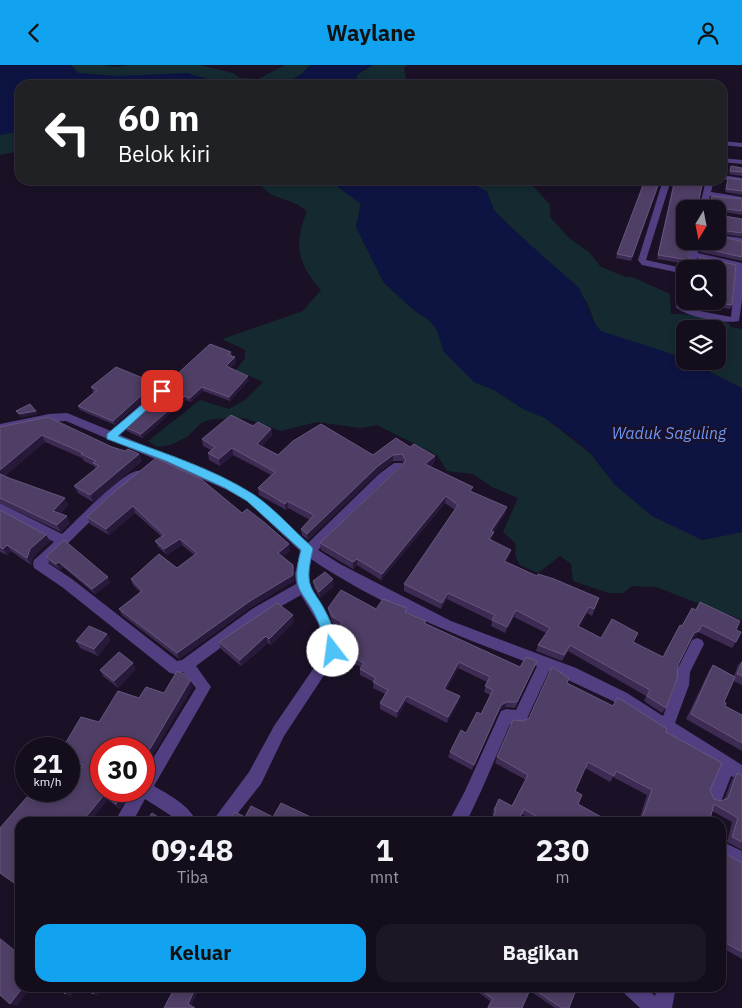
<!DOCTYPE html>
<html lang="id">
<head>
<meta charset="utf-8">
<style>
	:root { --surface:#140d1c; --page:#1d1625; --text:#f1f3f6; --muted:#9d9ca3; --line:#332d3b; --accent:#11a3f0 }
	body { margin:0; font-family:"IBM Plex Sans",sans-serif; background:var(--page); color:var(--text); height:100vh; display:flex; flex-direction:column; font-size:19px; white-space:nowrap }
	* { box-sizing:border-box; margin:0 }
	p { font-size:16px; color:var(--muted) }
	.icon { flex:none; width:28px; height:28px; fill:none; stroke:currentColor; stroke-width:2; stroke-linecap:round; stroke-linejoin:round }
	.map { position:relative; flex:1; overflow:hidden }
	.details { position:absolute; left:15px; top:752px; width:711px; height:175px; display:flex; flex-direction:column; background:var(--surface); border-radius:15px; box-shadow:0 2px 8px #0003,0 0 0 1px var(--line) }
	.details>* { flex:none }
	.guide { position:absolute; left:15px; top:15px; width:712px; height:105px; border-radius:15px; box-shadow:0 2px 8px #0003,0 0 0 1px var(--line); background:#202124; color:#fff; overflow:hidden }
	.needle { width:32px; rotate:190deg }
	.buttons { position:absolute; left:676px; top:135px; display:grid; gap:10px }
	.buttons a { display:grid; place-items:center; width:50px; height:50px; border-radius:10px; background:var(--surface); box-shadow:0 2px 8px #0003,0 0 0 1px var(--line); font-size:25px }
	.speed { position:absolute; left:15px; top:672px; display:flex; gap:10px; font-size:25px; font-weight:700; text-align:center }
	.speed>* { display:grid; place-content:center; width:65px; height:65px; border-radius:50%; background:var(--surface); box-shadow:0 2px 8px #0003,0 0 0 1px var(--line); line-height:1 }
	.speed small { font-size:12px; font-weight:400 }
	.speed .limit { border:8px solid #d22; background:#fff; color:#111 }
	.pin { position:absolute; display:grid; place-items:center; width:42px; height:42px; color:#fff; margin:-21px; border-radius:10px; box-shadow:0 2px 8px #0006 }
	.me { position:absolute; width:55px; margin:-28px; rotate:345deg; stroke-linejoin:round; filter:drop-shadow(0 0 4px #0008) }
	.turn { display:flex; align-items:center; gap:18px; height:105px; padding:0 20px; font-size:22px }
	.turn .icon { width:65px; height:65px; stroke-width:2.5 }
	.turn b { display:block; font-size:35px; line-height:42px }
	.eta { display:flex; justify-content:space-evenly; align-items:center; height:85px; text-align:center }
	.eta b { font-size:30px; font-weight:700; line-height:35px }
	.cta { display:flex; gap:10px; margin-top:auto; padding:10px 20px }
	.cta a { flex:1; height:58px; border-radius:15px; background:var(--accent); color:#111; font-size:20px; font-weight:700; line-height:58px; text-align:center }
	.cta a+a { background:var(--page); color:var(--text) }
	header { display:flex; justify-content:space-between; align-items:center; height:65px; padding:0 20px; background:var(--accent); color:#111; font-size:22px; font-weight:700 }
	.map>svg:first-child { display:block }
</style>
</head>
<body>
<header><svg class="icon" aria-label="back" viewBox="0 0 24 24"><path d="M15 5l-7 7 7 7"/></svg>Waylane<svg class="icon" aria-label="person" viewBox="0 0 24 24"><circle cx="12" cy="8" r="4"/><path d="M4 21q1-7 8-7t8 7"/></svg></header>
<div class="map">
<svg width="742" height="943" viewBox="0 0 742 943">
	<rect width="100%" height="100%" fill="#1a1126"/>
	<g fill="#142a30">
		<polygon points="71,0 104,0 115,2 129,0 199,0 233,8 240,13 258,14 285,0 310,0 302,9 282,20 223,20 202,12 106,11 78,8"/>
		<polygon points="373,0 407,0 404,3 406,13 396,20 361,20 356,13 358,9"/>
		<polygon points="20,66 20,86 0,90 0,70"/>
		<path d="M259 115H329L361 139 356 162 384 218 415 246 429 255 437 265 444 287 474 317 494 325 525 345 545 353 590 388 615 420 702 475 742 467V555L656 522 632 521 623 528H609L573 516 571 499 560 491 538 508 520 500 515 490 516 479 503 467 518 433 492 422 473 409 447 406 437 390 377 360 360 363 317 357 281 366 244 353 212 354 201 358 187 372 170 380 157 382 148 376 200 335 229 344 245 335 263 317 236 305 245 293V285L222 274 303 246 321 225C298 199 293 180 307 147 295 132 265 136 259 115Z"/>
		<polygon points="466,115 528,115 550,140 550,152 569,173 589,187 601,202 626,212 632,212 670,229 671,249 685,249 729,258 731,262 742,264 742,323 688,296 718,296 718,264 685,264 685,295 601,267 596,261 587,237 494,145 487,127"/>
	</g>
	<g fill="#0e1442">
		<polygon points="3,0 71,0 78,8 118,11 188,8 223,20 20,20 20,66 0,70 0,2"/>
		<polygon points="310,0 373,0 358,8 356,13 361,20 282,20 302,9"/>
		<path d="M329 115H466L487 127 494 145 506 158 579 223C587 237 590 256 601 266L669 288 742 323V467L702 475 652 451 615 420 591 388 576 375 545 353 525 345 494 325 474 317 444 287 437 265 429 255 415 246 384 218 356 162 361 139Z"/>
	</g>
	<g fill="none" stroke-linecap="round" stroke-linejoin="round">
		<g fill="#523f82" fill-rule="evenodd">
			<polygon points="722,76 742,78 742,82 722,80"/>
			<polygon points="722,93 742,95 742,99 722,97"/>
			<polygon points="722,110 742,113 742,117 722,114"/>
			<polygon points="663,115 671,115 646,195 687,204 685,209 642,200 638,195"/>
			<polygon points="706,115 714,115 711,127 742,132 742,136 710,131 707,144 699,144"/>
			<polygon points="718,170 742,173 742,179 718,174"/>
			<path d="M692 176H700L698 188 742 198V235L739 256C726 259 685 252 676 242L680 228 685 225V236H687L686 241 689 244 731 252 736 202 697 193 695 200H689Z"/>
			<path d="M162 323 166 324V328L120 370 233 418 255 430 308 478 379 409 394 398H402L404 401 318 485 340 499 451 556 576 603 627 628 663 651 675 620 676 607 692 575 697 573 702 575 704 579 690 607 689 620 675 658 742 700V717L731 711 721 737 715 739 709 737 707 731 719 703 617 638 549 606 525 658 520 660 510 659 482 724 466 758H448L465 726 501 646 506 644 516 645 537 601C460 572 380 541 311 494L309 509 310 521 331 557 340 586 284 671 261 719 230 758H211L249 707 274 661 326 585 318 558 301 530 262 552 196 601 211 622 154 721C169 730 190 740 197 758H177L170 750 145 734 132 758H114L132 726H144V708L196 623 183 607 175 609 170 608 62 522 34 503 33 499 34 495 54 477 0 448V438L62 469C74 458 127 402 140 406L142 409 140 412 115 432 48 498 72 514 177 596 182 595 252 544 296 519 295 509 300 486 247 436 225 424 66 356 49 357 0 367V359L49 349 67 348 111 366 158 324Z"/>
			<polygon points="721,776 742,786 742,804 721,793"/>
			<polygon points="623,922 646,922 655,931 657,922 676,922 672,943 640,943 625,929"/>
		</g>
	</g>
	<g fill="#3d2b53">
		<polygon points="731,101 742,103 742,111 729,109"/>
		<polygon points="728,113 742,115 742,130 725,127"/>
		<polygon points="660,115 631,196 616,193 617,189"/>
		<polygon points="674,115 700,142 709,142 742,134 742,150 719,146 718,150 742,154 742,172 718,168 718,170 742,177 742,196 700,187 701,176 718,176 685,144 689,195 687,199 657,194"/>
		<polygon points="700,192 736,200 732,240 730,244 713,241 711,245 695,242 696,236 718,236 718,204 700,204 701,202 697,201"/>
		<polygon points="231,287 232,291 235,292 236,297 230,303 249,315 230,336 203,326 191,337 186,335 142,373 127,366 125,362 166,325 166,322 162,321 157,323 115,360 80,345 78,341 94,328 93,327 91,322 150,316 175,311"/>
		<polygon points="253,361 271,364 272,370 262,381 278,390 373,390 410,382 435,391 434,398 430,402 505,449 493,467 492,474 491,475 509,491 506,497 537,511 599,533 592,551 587,548 579,562 601,573 633,577 663,592 680,560 682,561 692,543 695,545 700,537 736,565 736,577 732,583 698,567 695,572 692,573 678,600 666,643 662,648 644,636 646,631 568,586 562,596 536,586 538,580 546,568 514,552 505,568 491,561 492,556 447,534 441,544 404,526 404,519 455,445 445,438 381,515 357,500 353,504 321,485 320,478 403,398 402,396 393,396 378,408 308,475 302,470 301,464 310,455 288,443 286,445 259,430 258,423 271,410 233,390 220,401 209,395 208,388 211,385 203,381 202,374"/>
		<polygon points="0,362 112,382 125,386 139,389 142,396 93,437 78,428 74,421 96,404 94,401 84,396 82,393 45,377 4,411 68,440 60,449 70,458 61,467 0,438"/>
		<polygon points="114,427 242,448 290,486 282,492 293,500 294,516 251,542 179,594 122,550 119,544 140,527 133,520 131,514 177,503 194,490 182,480 167,490 158,482 155,476 162,472 135,448 109,470 90,459 87,452"/>
		<polygon points="0,445 50,476 34,491 31,500 11,486 7,490 0,487"/>
		<polygon points="46,492 110,518 95,529 63,502 60,505 50,498"/>
		<polygon points="313,516 334,521 320,533 314,523"/>
		<polygon points="328,543 376,544 407,547 426,556 425,559 520,602 534,602 515,643 505,642 499,645 472,705 448,692 450,687 466,668 481,649 490,630 484,627 487,617 458,603 446,625 458,637 447,658 406,637 397,653 380,644 380,638 385,629 373,623 374,617 360,610 360,604 361,602 345,594 345,588 353,577 338,570 338,564 339,561 333,559 329,549"/>
		<polygon points="294,557 271,580 268,578 241,601 221,584 219,577"/>
		<polygon points="107,569 110,575 98,591 80,583 76,576"/>
		<polygon points="742,596 742,620 734,616 724,637 725,641 742,650 742,686 686,654 709,606 713,600 734,611 738,600"/>
		<polygon points="136,604 118,623 103,611 100,605"/>
		<polygon points="567,618 613,641 617,633 666,667 710,725 714,734 721,736 724,735 732,714 737,708 742,711 742,785 727,777 732,757 712,746 709,758 638,758 647,730 613,712 610,717 585,703 575,726 578,739 612,758 536,758 522,749 494,750 492,749 494,745 512,741 526,715 495,698 497,692 523,656 529,653"/>
		<polygon points="193,622 101,684 130,726 120,744 108,735 34,736 69,726 82,703 69,698 69,684 99,657 139,633"/>
		<polygon points="721,786 742,798 742,894 721,882"/>
		<polygon points="471,922 522,922 522,943 487,943 490,936"/>
		<polygon points="532,922 577,922 569,943 555,943 530,926"/>
	</g>
	<g fill="#271939">
		<polygon points="235,292 236,297 227,305 226,301"/>
		<polygon points="248,311 249,315 230,336 229,332"/>
		<polygon points="161,317 162,321 157,323 115,360 113,356 155,318"/>
		<polygon points="202,322 203,326 191,337 190,333"/>
		<polygon points="185,331 186,335 142,373 141,369"/>
		<polygon points="36,346 38,349 21,353 19,349"/>
		<polygon points="271,364 272,370 258,386 257,379"/>
		<polygon points="42,370 45,377 4,412 0,412 0,405"/>
		<polygon points="232,383 233,390 220,401 219,394"/>
		<polygon points="139,389 142,396 93,437 90,430"/>
		<polygon points="393,390 393,396 378,408 308,475 307,469 378,401"/>
		<polygon points="435,391 434,398 425,406 425,399"/>
		<polygon points="446,431 445,438 381,515 382,509"/>
		<polygon points="65,433 68,440 56,452 53,446"/>
		<polygon points="287,436 288,443 286,445 285,439"/>
		<polygon points="133,441 135,448 109,470 106,464"/>
		<polygon points="507,442 505,449 490,473 491,466"/>
		<polygon points="67,451 70,458 61,467 57,460"/>
		<polygon points="494,467 492,474 488,481 489,474"/>
		<polygon points="46,470 50,476 34,491 31,500 27,493 30,484"/>
		<polygon points="180,474 182,480 167,490 164,484"/>
		<polygon points="289,479 290,486 279,494 278,488"/>
		<polygon points="7,480 11,486 7,490 3,484"/>
		<polygon points="511,485 509,491 502,502 504,496"/>
		<polygon points="357,494 357,500 353,504 353,497"/>
		<polygon points="59,497 63,502 60,505 56,499"/>
		<polygon points="293,500 294,516 251,542 179,594 177,588"/>
		<polygon points="108,512 110,518 95,529 92,524"/>
		<polygon points="333,514 334,521 320,533 319,527"/>
		<polygon points="448,528 447,534 441,544 442,538"/>
		<polygon points="589,542 587,548 576,567 578,561"/>
		<polygon points="516,545 514,552 505,568 507,562"/>
		<polygon points="293,550 294,557 271,580 269,574"/>
		<polygon points="699,566 695,572 690,574 694,568"/>
		<polygon points="107,569 110,575 98,591 94,584"/>
		<polygon points="266,571 268,578 241,601 240,595"/>
		<polygon points="459,597 458,603 443,630 444,624"/>
		<polygon points="133,598 136,604 118,623 114,616"/>
		<polygon points="190,616 193,622 144,705 144,694"/>
		<polygon points="407,631 406,637 397,653 397,647"/>
		<polygon points="460,631 458,637 447,658 448,652"/>
		<polygon points="507,637 505,642 499,645 472,705 474,700 501,640"/>
		<polygon points="123,726 130,726 120,744 116,739"/>
		<polygon points="104,730 108,735 89,758 81,758"/>
		<polygon points="0,872 20,888 20,890 0,874"/>
		<polygon points="23,922 31,922 17,941 10,939"/>
		<polygon points="70,922 77,922 71,932 65,929"/>
		<polygon points="98,922 104,922 98,931 93,929"/>
		<polygon points="196,922 200,923 191,941 188,939"/>
	</g>
	<g fill="#4f3e65" stroke="#67567d">
		<polygon points="731,101 742,103 742,107 730,106"/>
		<polygon points="728,113 742,115 742,126 726,124"/>
		<polygon points="645,115 660,115 632,192 617,189"/>
		<polygon points="675,115 703,115 698,140 700,142 709,142 712,131 742,134 742,146 720,143 718,150 742,154 742,168 720,165 718,170 742,177 742,192 702,183 702,176 718,176 718,144 685,144 685,176 692,176 689,195 658,190"/>
		<polygon points="700,192 736,200 732,240 713,237 713,241 696,238 697,236 718,236 718,204 701,204 702,198 698,197"/>
		<polygon points="210,279 231,287 228,290 235,292 226,301 248,311 229,332 202,322 190,333 185,331 141,369 125,362 166,325 166,318 161,317 155,318 113,356 78,341 97,325 91,322 116,302 150,316 162,306 175,311"/>
		<polygon points="30,339 36,346 19,349 16,346"/>
		<polygon points="231,350 253,361 258,357 271,364 257,379 278,390 293,376 321,359 373,390 396,373 410,382 414,379 435,391 425,399 473,422 470,426 507,442 491,466 494,467 489,474 511,485 504,496 537,511 538,509 554,514 599,533 594,544 589,542 578,561 601,573 612,554 638,568 633,577 663,592 680,560 682,561 692,543 696,545 700,537 740,556 736,565 741,567 736,577 702,560 699,566 694,568 678,600 677,614 666,643 647,631 650,625 570,580 564,590 538,580 550,563 516,545 507,562 492,555 495,550 448,528 442,538 404,519 458,440 446,431 382,509 357,494 353,497 320,478 406,396 402,389 393,390 378,401 307,469 301,464 314,450 287,436 285,439 258,423 275,407 232,383 219,394 208,388 215,382 202,374"/>
		<polygon points="48,352 112,382 125,386 128,384 139,389 90,430 74,421 99,401 93,398 96,396 81,389 83,388 42,370 0,405 0,362"/>
		<polygon points="156,393 201,414 242,448 247,444 265,458 289,479 278,488 293,500 293,510 250,536 177,588 119,544 142,526 131,514 159,489 177,503 197,488 180,474 164,484 155,476 164,470 133,441 106,464 87,452 114,427"/>
		<polygon points="0,409 9,413 65,433 53,446 67,451 57,460 0,433"/>
		<polygon points="0,445 46,470 30,484 27,493 7,480 3,484 0,482"/>
		<polygon points="64,475 108,512 92,524 59,497 56,499 46,492"/>
		<polygon points="325,507 333,514 319,527 313,516"/>
		<polygon points="341,525 376,544 383,534 407,543 405,547 426,556 424,558 520,602 526,592 537,596 517,637 507,637 501,640 474,700 450,687 461,665 466,668 477,647 481,649 493,625 485,621 490,612 459,597 444,624 460,631 448,652 407,631 397,647 380,638 388,625 373,617 376,613 360,604 364,598 345,588 356,572 338,564 342,557 333,552 328,543"/>
		<polygon points="277,538 293,550 269,574 266,571 240,595 219,577"/>
		<polygon points="89,561 107,569 94,584 76,576"/>
		<polygon points="119,587 133,598 114,616 100,605"/>
		<polygon points="742,597 742,611 737,609"/>
		<polygon points="713,600 735,612 724,637 726,638 725,641 742,650 742,678 691,649"/>
		<polygon points="552,602 569,613 567,618 613,641 617,633 622,635 667,664 666,667 722,698 710,725 714,734 721,736 728,733 737,708 742,711 742,777 732,772 738,753 714,739 709,758 640,758 652,725 616,706 614,711 588,697 575,726 582,730 578,739 612,758 547,758 524,744 517,758 490,758 496,746 494,745 499,734 512,741 528,710 497,692 513,655 523,656 529,653"/>
		<polygon points="177,606 184,609 190,616 144,694 144,684 101,684 101,726 123,726 116,739 104,730 81,758 20,758 20,822 0,808 0,763 27,732 34,736 42,726 69,726 69,723 83,700 69,694 69,684 62,684 81,652 99,657 118,626 139,633 146,622 164,628"/>
		<polygon points="281,738 315,754 314,756 317,758 226,758 235,747 245,752 251,741 273,752"/>
		<polygon points="152,748 167,758 145,758"/>
		<polygon points="721,786 742,798 742,887 721,875"/>
		<polygon points="0,874 20,890 20,922 23,922 10,939 0,930"/>
		<polygon points="57,922 70,922 65,929"/>
		<polygon points="85,922 98,922 93,929"/>
		<polygon points="175,922 196,922 188,939 195,943 164,943"/>
		<polygon points="476,922 522,922 529,927 522,943 488,943 493,934"/>
		<polygon points="534,922 577,922 569,943 562,943 533,924"/>
	</g>
	<path fill="#4fc3f7" stroke="#337fa1" d="M162 323 166 326 165 328 118 371C163 388 212 403 253 429 274 443 292 464 311 481L313 484C302 529 315 520 330 556 334 565 336 576 339 586L337 590H328C323 580 323 569 319 559 305 523 289 531 301 485L247 436 225 423 166 396 107 374V369Z"/>
	<g text-anchor="middle" stroke-width="4.5" stroke-linejoin="round" paint-order="stroke">
		<g font-size="16" font-style="italic" fill="#6d95f6" stroke="#1a1126">
			<text x="669" y="374">Waduk Saguling</text>
		</g>
	</g>
</svg>
<div class="buttons">
<a><svg class="needle" viewBox="-14 -14 28 28"><path d="M0-13l5 13h-10z" fill="#e53935"/><path d="M0 13l5-13h-10z" fill="#9d9ca3"/></svg></a>
<a><svg class="icon" aria-label="search" viewBox="0 0 24 24"><circle cx="10" cy="10" r="6"/><path d="M15 15l6 6"/></svg></a>
<a><svg class="icon" aria-label="layers" viewBox="0 0 24 24"><path d="M12 4l9 5-9 5-9-5zM3 14l9 5 9-5"/></svg></a>
</div>
<div class="speed"><div>21<small>km/h</small></div><div class="limit">30</div></div>
<div class="pin" style="left:162px;top:326px;background:#d93025"><svg class="icon" aria-label="arrive" viewBox="0 0 24 24"><path d="M6 21V4h12l-3 4 3 4H6"/></svg></div>
<svg class="me" style="left:333px;top:586px" viewBox="-20 -20 40 40"><circle r="19" fill="#fff"/><path d="M0-13L10 11 0 6-10 11z" fill="#4fc3f7"/></svg>
<div class="guide">
<div class="turn"><svg class="icon" aria-label="left" viewBox="0 0 24 24"><path d="M17 20v-9H6M10 6l-5 5 5 5"/></svg><div><b>60 m</b>Belok kiri</div></div>
</div>
<section class="details">
<div class="eta">
<div><b>09:48</b><p>Tiba</p></div>
<div><b>1</b><p>mnt</p></div>
<div><b>230</b><p>m</p></div>
</div>
<div class="cta"><a>Keluar</a><a>Bagikan</a></div>
</section>
</div>
</body>
</html>
